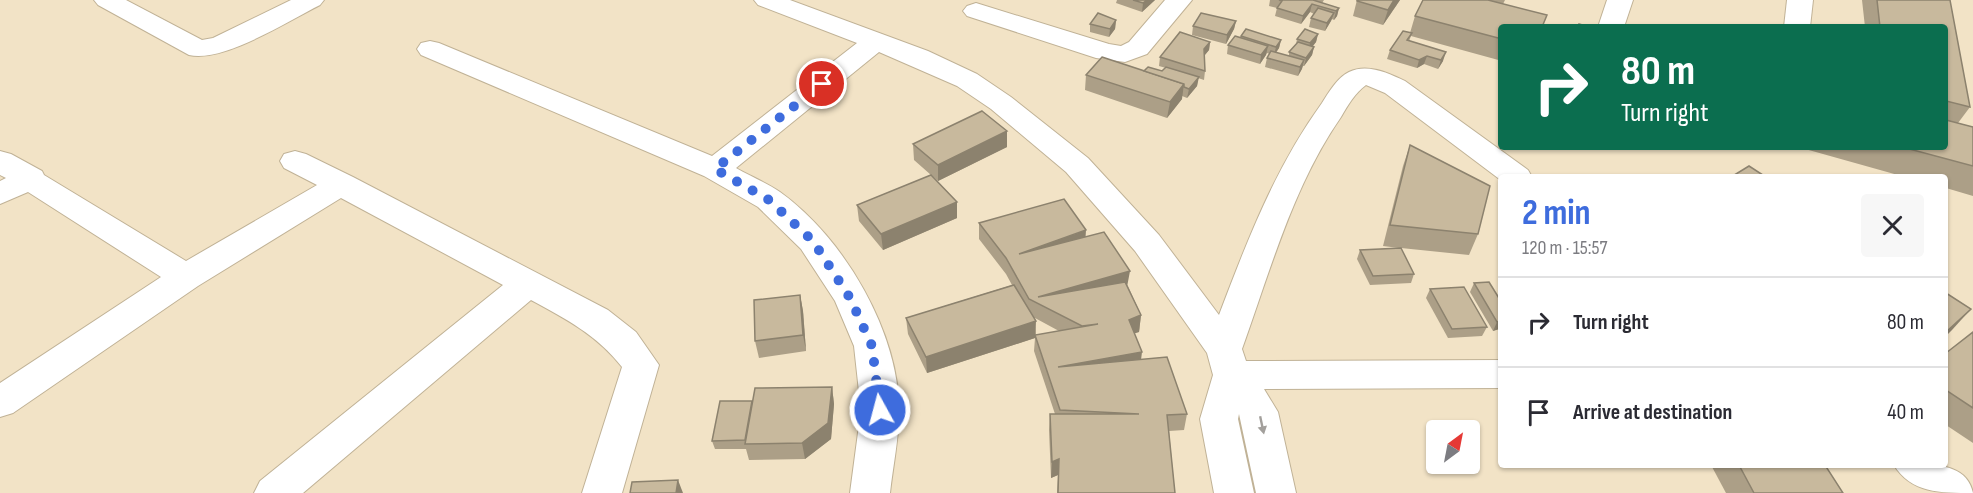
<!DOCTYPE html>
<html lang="en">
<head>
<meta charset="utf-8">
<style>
	:root { --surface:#fff; --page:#f7f7f7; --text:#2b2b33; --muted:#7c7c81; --line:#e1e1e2; --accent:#3e6cdd }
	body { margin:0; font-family:"Sofia Sans Condensed",sans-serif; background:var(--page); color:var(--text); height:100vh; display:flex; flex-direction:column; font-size:22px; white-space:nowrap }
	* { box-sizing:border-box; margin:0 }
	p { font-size:20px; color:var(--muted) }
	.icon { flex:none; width:33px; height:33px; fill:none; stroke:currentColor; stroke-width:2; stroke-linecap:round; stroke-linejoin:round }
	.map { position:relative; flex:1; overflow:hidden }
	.details { position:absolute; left:1498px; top:174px; width:450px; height:294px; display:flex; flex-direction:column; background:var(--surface); border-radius:6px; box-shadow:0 2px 4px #0004 }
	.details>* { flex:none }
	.banner { position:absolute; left:1498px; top:24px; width:450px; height:126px; border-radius:6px; box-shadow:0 2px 4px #0004; background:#0b6e4f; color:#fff; overflow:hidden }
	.needle { width:39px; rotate:32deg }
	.buttons { position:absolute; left:1426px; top:420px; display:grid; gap:12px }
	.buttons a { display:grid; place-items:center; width:54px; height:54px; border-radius:6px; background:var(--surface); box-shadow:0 2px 4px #0004; font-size:30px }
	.pin { position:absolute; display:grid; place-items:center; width:51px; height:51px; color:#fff; margin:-26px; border:3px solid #fff; border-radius:50%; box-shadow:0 2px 6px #0007 }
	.me { position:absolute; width:66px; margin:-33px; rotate:353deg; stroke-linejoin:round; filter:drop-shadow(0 0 4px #0008) }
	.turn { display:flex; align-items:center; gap:21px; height:126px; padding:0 24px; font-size:27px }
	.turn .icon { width:78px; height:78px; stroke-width:2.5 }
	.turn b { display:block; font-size:42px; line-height:51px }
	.round { display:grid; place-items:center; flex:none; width:63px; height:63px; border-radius:6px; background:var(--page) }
	.overview { display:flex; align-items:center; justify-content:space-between; height:102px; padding:0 24px }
	h1 { font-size:36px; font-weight:700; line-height:45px; color:var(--accent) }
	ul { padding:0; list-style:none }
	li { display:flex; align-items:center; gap:18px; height:90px; padding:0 24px; border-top:2px solid var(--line) }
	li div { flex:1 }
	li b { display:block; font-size:22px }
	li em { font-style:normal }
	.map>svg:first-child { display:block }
</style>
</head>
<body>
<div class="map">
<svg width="1973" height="493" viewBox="0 0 1973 493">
	<rect width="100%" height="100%" fill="#f2e3c6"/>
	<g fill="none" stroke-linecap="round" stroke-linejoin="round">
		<defs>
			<g id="minor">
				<path d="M94 0H126L202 40 213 38 291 0H324L320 5C288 21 223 63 189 55L98 5Z"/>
				<path d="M754 0H790L928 51 977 74 1011 97 1088 158 1159 235 1219 315C1247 241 1275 168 1322 103 1329 92 1337 78 1349 72 1367 63 1388 73 1405 81L1528 170 1532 177H1502V181L1385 93 1366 85C1355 93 1348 105 1341 117 1293 186 1270 271 1242 349L1246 361 1502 360V388L1264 389 1278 412 1296 493H1256L1239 414 1238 419 1254 493H1214L1200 419 1213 375 1207 353 1135 251 1066 172 991 109 957 86 879 52 736 168C750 176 767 183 780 192 844 238 899 332 899 411 899 438 893 466 890 493H850L861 410 854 346 835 301 801 249 758 207 704 176 421 55 417 49 421 43 430 41 439 43 712 156 857 43 758 5Z"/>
				<polygon points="1165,0 1192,0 1147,54 1125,62 1096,58 967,16 963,11 967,6 976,3 1109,44 1121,46 1129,42"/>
				<polygon points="1607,0 1633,0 1624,27 1598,27"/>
				<polygon points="1787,0 1813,0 1810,27 1784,27"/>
				<path d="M0 151 11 154 42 171 44 175 186 261 317 185 284 168 280 161 284 154 295 151 306 154 353 177 608 310 636 332 659 365 622 493H582L622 367C597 335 566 319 531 300L303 493H254L260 481 503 285 341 198 198 286 13 413 0 417V383L161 277 28 192 0 204V181L6 178 0 175Z"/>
				<path d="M1894 465C1920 465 1966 458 1973 493 1940 493 1911 493 1894 465Z"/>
			</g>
		</defs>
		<use href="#minor" stroke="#c0b296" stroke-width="2"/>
		<use href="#minor" fill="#fff" fill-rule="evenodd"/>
	</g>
	<g fill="#ac9f87" fill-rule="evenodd">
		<polygon points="1117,0 1155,0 1142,12 1116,3"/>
		<polygon points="1270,0 1324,0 1322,3 1339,8 1337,16 1334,20 1332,19 1325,31 1309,27 1311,18 1314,14 1310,12 1301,24 1275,16 1277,8 1269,6"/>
		<polygon points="1357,0 1400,0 1383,25 1353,16"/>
		<polygon points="1423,0 1505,0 1503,4 1502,27 1502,61 1411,36 1409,41 1443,61 1438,69 1424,64 1417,68 1387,59 1390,50 1410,33 1415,16"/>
		<polygon points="1862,0 1950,0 1970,107 1958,123 1973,127 1973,196 1946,188 1946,177 1905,177 1798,147 1946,147 1946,27 1865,27"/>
		<polygon points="1116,20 1115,29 1109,37 1090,32 1090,24"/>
		<polygon points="1236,21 1234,29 1226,44 1192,35 1193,26"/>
		<polygon points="1318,34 1316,42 1313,46 1314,47 1312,55 1304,66 1303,66 1298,76 1265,67 1267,58 1270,54 1267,53 1260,64 1227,54 1228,45 1241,38 1241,36 1281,40 1279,48 1276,53 1289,56 1289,52 1296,44 1297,39"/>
		<polygon points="1210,42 1209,50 1205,55 1205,71 1204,80 1198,78 1197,86 1187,98 1182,96 1182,99 1167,118 1085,90 1086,75 1144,71 1162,71 1166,68 1159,66 1160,57"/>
		<polygon points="913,144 1007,147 938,181 932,175 957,202 957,218 883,250 859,221 857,205 931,175 914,160"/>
		<polygon points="1410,145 1478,234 1469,255 1401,248 1414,274 1411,283 1370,285 1357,259 1360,250 1399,248 1383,246 1403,166"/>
		<path d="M979 223 1086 237 1128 286 1141 315 1139 332 1134 333 1141 360 1187 414 1184 430 1169 431 1175 493H1057L1058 475 1051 478 1049 430 1050 414H1055L1034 351 1035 338 927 373 908 334 906 318 1012 285 1006 274 979 239ZM1035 318 1059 331 1036 335Z"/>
		<polygon points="1474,283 1502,328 1493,331 1470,292"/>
		<polygon points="1430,289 1487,327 1482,336 1448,338 1426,298"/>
		<polygon points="800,295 803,311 806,351 759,358 755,341"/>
		<polygon points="1973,332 1973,443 1946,425 1946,353"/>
		<polygon points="832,387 834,404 831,439 805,459 749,460 746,449 715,449 712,441 752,401"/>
		<polygon points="1711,465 1825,465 1843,493 1726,493"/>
	</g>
	<g fill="#8c826e">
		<polygon points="1147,0 1155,0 1142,12 1143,3"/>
		<polygon points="1394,0 1400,0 1383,25 1388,10"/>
		<polygon points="1312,4 1310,12 1301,24 1303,16"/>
		<polygon points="1339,8 1337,16 1334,20 1336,11"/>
		<polygon points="1334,13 1331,21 1325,31 1327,23"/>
		<polygon points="1116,20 1115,29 1109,37 1110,29"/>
		<polygon points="1236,21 1234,29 1226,44 1227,35"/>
		<polygon points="1318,34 1316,42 1308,52 1310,43"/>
		<polygon points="1281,40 1279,48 1274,55 1276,47"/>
		<polygon points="1210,42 1209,50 1203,57 1204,49"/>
		<polygon points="1268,46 1266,55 1260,64 1261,55"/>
		<polygon points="1314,47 1312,55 1304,66 1306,58"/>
		<polygon points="1446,52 1443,61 1438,69 1441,60"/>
		<polygon points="1427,56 1424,64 1417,68 1419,60"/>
		<polygon points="1304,60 1302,69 1298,76 1300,67"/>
		<polygon points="1199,77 1197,86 1187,98 1189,89"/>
		<polygon points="1184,84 1182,99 1167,118 1170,102"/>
		<polygon points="1007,131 1007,147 938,181 938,165"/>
		<polygon points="957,202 957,218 883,250 881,234"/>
		<polygon points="1086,230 1085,246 1019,254"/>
		<polygon points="1130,271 1127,287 1038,297"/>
		<polygon points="800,295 803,311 806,351 803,335"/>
		<polygon points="1971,309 1952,330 1946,336 1946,332"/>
		<polygon points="1141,315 1139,332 1126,336 1129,320"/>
		<polygon points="1036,321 1035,338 927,373 926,357"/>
		<polygon points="1502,321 1502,328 1493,331 1497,322"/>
		<polygon points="1142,352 1140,368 1058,367"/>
		<polygon points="832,387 834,404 831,439 805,459 802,443"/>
		<polygon points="1059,459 1058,475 1051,478 1052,462"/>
		<polygon points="678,480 683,493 676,493"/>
	</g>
	<g fill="#c8b99d" stroke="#8c826e" stroke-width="1.5">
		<polygon points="1133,0 1147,0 1143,3"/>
		<polygon points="1279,0 1313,0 1339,8 1336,11 1312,4 1303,16 1277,8 1282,1"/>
		<polygon points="1357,0 1394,0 1388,10 1357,1"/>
		<polygon points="1423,0 1488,0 1547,15 1542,27 1502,27 1502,39 1415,16"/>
		<polygon points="1877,0 1950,0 1970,107 1946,101 1946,27 1880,27"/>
		<polygon points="1318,8 1334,13 1327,23 1311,18"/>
		<polygon points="1098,13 1116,20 1110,29 1090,24"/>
		<polygon points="1201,13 1236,21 1227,35 1193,26"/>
		<polygon points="1579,24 1590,27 1578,27"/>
		<polygon points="1246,29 1281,40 1276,47 1241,36"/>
		<polygon points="1305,29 1318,34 1310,43 1297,39"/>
		<polygon points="1403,31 1412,33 1407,40 1446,52 1441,60 1427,56 1419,60 1390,50"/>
		<polygon points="1180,32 1210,42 1204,49 1205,71 1160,57"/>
		<polygon points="1235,36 1268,46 1261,55 1228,45"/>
		<polygon points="1298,42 1314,47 1306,58 1289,52"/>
		<polygon points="1271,51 1304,60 1300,67 1267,58"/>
		<polygon points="1102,57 1184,84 1170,102 1086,75"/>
		<polygon points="1148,67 1162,71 1166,67 1199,77 1189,89 1184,87 1184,84 1144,71"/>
		<polygon points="982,111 1007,131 938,165 913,144"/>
		<polygon points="1946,120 1973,127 1973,166 1902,147 1946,147"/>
		<polygon points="1410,145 1490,186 1478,234 1390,225"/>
		<polygon points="1749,166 1766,177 1731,177"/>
		<polygon points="931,175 957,202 881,234 857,205"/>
		<polygon points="1064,199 1086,230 1019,254 1104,232 1130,271 1038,297 1125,282 1141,315 1129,320 1142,352 1058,367 1167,357 1187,414 1167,415 1175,493 1058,493 1059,459 1052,462 1050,414 1139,414 1060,410 1035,335 1098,324 1082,326 1029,299 1006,258 979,223"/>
		<polygon points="1401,248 1414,274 1373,276 1360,250"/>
		<polygon points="1489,282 1502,303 1502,321 1497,322 1474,283"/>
		<polygon points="1014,285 1036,321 926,357 906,318"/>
		<polygon points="1464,287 1487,327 1452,329 1430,289"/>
		<polygon points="1946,293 1971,309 1946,332"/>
		<polygon points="800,295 803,335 755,341 754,300"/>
		<polygon points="1973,332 1973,408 1946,390 1946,353"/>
		<polygon points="832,387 828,423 802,443 745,444 755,388"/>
		<polygon points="720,401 752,401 745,440 712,441"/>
		<polygon points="1739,465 1825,465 1843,493 1754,493"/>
		<polygon points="678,480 676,493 630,493 632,482"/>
	</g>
	<defs><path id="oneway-solid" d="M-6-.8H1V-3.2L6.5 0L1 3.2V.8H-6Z" transform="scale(1.5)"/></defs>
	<use fill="#a3a09c" href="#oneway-solid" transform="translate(1262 425) rotate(78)"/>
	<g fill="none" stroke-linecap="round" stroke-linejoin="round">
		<polyline stroke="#3e6cdd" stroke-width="10" stroke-dasharray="0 18" points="822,84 715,169 769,200 813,241 850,298 872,346 880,410"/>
	</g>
</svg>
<div class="buttons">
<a><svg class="needle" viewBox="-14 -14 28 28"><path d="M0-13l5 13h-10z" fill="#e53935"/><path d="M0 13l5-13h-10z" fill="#7c7c81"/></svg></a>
</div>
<div class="pin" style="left:822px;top:84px;background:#d93025"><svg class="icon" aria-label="arrive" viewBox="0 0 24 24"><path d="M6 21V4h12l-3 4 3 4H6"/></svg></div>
<svg class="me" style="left:880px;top:410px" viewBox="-20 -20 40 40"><circle r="17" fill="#3e6cdd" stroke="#fff" stroke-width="3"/><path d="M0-11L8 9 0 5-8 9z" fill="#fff"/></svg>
<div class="banner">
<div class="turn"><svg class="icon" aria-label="right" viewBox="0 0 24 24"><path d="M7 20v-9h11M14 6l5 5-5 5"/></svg><div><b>80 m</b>Turn right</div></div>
</div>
<section class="details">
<div class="overview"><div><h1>2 min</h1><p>120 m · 15:57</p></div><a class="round"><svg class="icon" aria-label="close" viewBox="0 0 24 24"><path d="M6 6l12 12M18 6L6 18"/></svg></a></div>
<ul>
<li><svg class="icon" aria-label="right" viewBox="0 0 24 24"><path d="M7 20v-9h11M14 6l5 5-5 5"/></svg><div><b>Turn right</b></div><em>80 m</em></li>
<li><svg class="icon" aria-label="arrive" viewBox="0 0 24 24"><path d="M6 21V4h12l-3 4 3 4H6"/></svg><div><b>Arrive at destination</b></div><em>40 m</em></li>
</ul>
</section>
</div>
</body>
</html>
